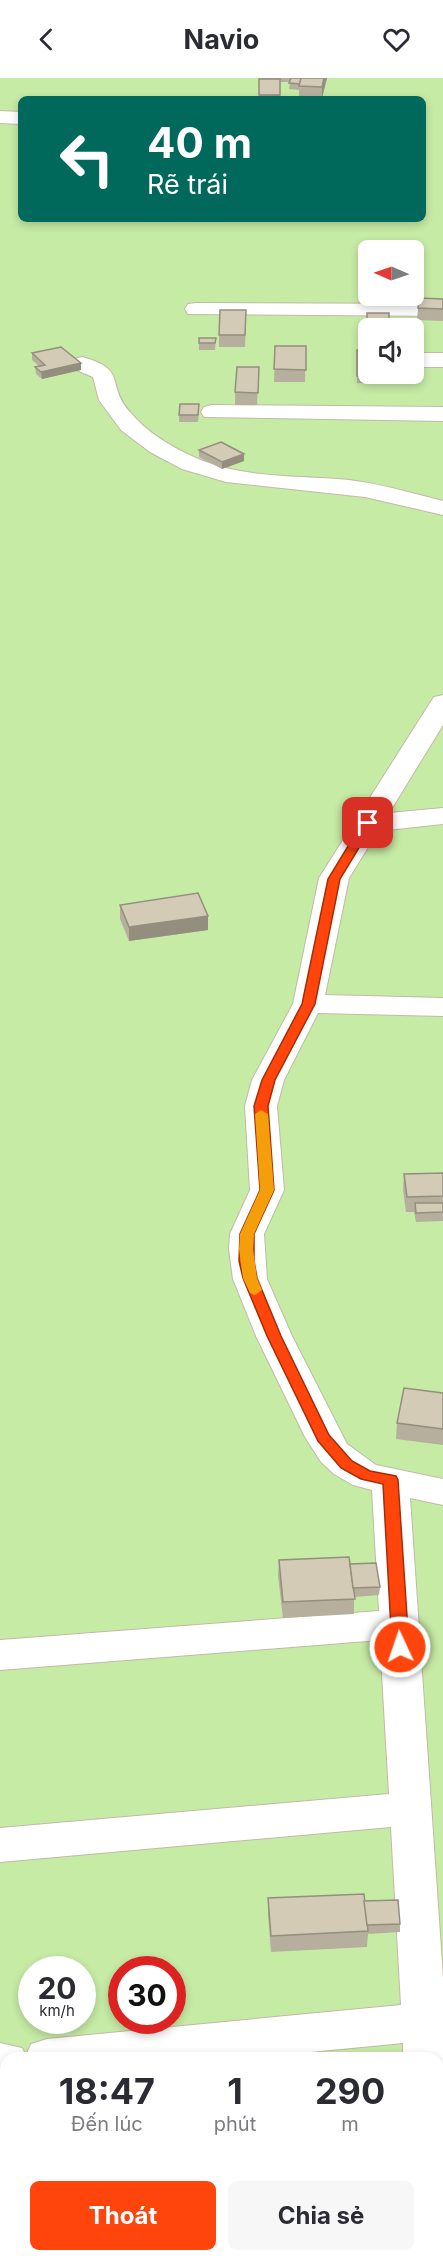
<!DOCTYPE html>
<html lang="vi">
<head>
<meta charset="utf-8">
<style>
	:root { --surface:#fff; --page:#f7f7f7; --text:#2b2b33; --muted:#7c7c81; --accent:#ff450c }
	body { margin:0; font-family:Inter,sans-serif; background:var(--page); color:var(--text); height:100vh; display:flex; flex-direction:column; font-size:22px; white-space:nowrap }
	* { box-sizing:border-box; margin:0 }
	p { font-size:20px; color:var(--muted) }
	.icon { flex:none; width:33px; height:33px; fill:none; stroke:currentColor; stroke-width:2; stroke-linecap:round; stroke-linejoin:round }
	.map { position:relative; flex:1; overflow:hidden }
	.details { position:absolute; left:0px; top:1974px; width:444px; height:210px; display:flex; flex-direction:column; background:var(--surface); border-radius:18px 18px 0 0; box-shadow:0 3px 9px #0003 }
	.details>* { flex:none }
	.top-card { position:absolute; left:18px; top:18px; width:408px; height:126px; border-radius:9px; box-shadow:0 3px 9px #0003; background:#00695c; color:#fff; overflow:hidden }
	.needle { width:39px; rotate:272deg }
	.tools { position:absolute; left:358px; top:162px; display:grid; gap:12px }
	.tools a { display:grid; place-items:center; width:66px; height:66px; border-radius:9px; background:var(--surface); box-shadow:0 3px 9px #0003; font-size:30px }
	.speed { position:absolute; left:18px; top:1878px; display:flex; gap:12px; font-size:30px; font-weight:700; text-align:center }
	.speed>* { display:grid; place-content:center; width:78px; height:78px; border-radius:50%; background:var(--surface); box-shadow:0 3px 9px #0003; line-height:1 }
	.speed small { font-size:15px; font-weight:400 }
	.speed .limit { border:9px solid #d22; background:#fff; color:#111 }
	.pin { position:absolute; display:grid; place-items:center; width:51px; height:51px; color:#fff; margin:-26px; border-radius:12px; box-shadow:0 3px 9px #0006 }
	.me { position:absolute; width:66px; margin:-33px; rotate:357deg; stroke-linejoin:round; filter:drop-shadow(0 0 4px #0008) }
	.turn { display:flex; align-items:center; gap:21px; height:126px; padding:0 30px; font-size:27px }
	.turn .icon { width:78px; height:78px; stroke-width:2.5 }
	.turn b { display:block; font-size:42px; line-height:51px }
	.eta { display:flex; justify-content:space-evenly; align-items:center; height:102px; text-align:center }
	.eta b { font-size:36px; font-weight:700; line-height:42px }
	.action { display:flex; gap:12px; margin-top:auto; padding:12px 30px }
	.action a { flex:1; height:69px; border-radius:9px; background:var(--accent); color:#fff; font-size:24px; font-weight:700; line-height:69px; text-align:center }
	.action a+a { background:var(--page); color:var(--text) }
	header { display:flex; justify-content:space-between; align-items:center; height:78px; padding:0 30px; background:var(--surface); font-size:27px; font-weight:700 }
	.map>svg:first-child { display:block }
</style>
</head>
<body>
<header><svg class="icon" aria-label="back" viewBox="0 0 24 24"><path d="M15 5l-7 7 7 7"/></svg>Navio<svg class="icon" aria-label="heart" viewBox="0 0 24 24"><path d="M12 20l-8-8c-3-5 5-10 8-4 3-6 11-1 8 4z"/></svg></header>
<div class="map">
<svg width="443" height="2184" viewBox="0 0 443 2184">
	<rect width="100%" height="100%" fill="#f3efe1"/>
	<path fill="#c6eba5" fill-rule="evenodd" d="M0 0H443V2184H0ZM21 21H423V141H21ZM369 172H414V218H369ZM369 250H414V296H369ZM32 1892H82V1942H32ZM122 1892H172V1942H122ZM6 1980H438V2178H6Z"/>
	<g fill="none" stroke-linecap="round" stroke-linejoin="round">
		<defs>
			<g id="minor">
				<polygon points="0,33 21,34 21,46 0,45"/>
				<polygon points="196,225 443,226 443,238 188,236 185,231 188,226"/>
				<rect x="414" y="275" width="29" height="14"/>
				<path d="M82 279C128 291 106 306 129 333 146 354 171 369 196 380 243 401 299 397 349 402 381 406 412 415 443 423V437L365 419 226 404 182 391 150 374 121 352 99 322 93 299 74 291 71 286 74 281Z"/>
				<polygon points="212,327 443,329 443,343 204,339 201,334 204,329"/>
				<polygon points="443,617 443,647 389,735 443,730 443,746 378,753 349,800 325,917 443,920 443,938 318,935 284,1002 277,1028 284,1112 264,1156 267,1201 292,1258 347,1366 376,1387 443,1401 443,1427 410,1420 443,1900 443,1991 438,1995 438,1980 403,1980 403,1965 248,1980 6,1980 6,2003 0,2003 0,1965 22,1970 26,1978 31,1966 47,1961 401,1927 391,1749 0,1784 0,1750 389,1716 380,1562 0,1592 0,1562 379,1533 372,1412 353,1407 334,1396 321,1384 305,1359 256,1258 233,1201 229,1171 230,1156 250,1112 245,1028 252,1002 293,926 319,800 430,625 434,619"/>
				<polygon points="438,2146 443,2148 443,2184 415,2184 415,2178 438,2178"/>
			</g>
		</defs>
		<use href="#minor" stroke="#c1baa6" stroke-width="2"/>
		<use href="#minor" fill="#fff" fill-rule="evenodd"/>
	</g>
	<g fill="#b6af9d">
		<polygon points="260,0 327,0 322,20 299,19 299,12 289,11 290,4 280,4 280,21 259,21 259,1"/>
		<polygon points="419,220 443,221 443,243 417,242"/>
		<rect x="367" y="235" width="22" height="14"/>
		<polygon points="246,244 245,269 219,269 219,257"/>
		<polygon points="216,260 215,272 199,272 199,265"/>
		<polygon points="275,268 306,268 305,304 274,304"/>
		<polygon points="357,272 399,296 399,306 357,305"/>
		<polygon points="32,275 81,292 42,301 36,296 35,289 39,288 32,282"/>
		<polygon points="259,289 257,327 235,327 235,314"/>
		<polygon points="199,333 198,344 179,344 179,337"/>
		<polygon points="199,372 244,383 222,391 199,379"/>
		<polygon points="120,827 208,852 129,863 120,841"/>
		<polygon points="443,1095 443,1143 416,1144 414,1134 406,1134 403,1112 404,1096"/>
		<polygon points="443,1315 443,1367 396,1361 397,1345"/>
		<polygon points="279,1482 350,1486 380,1509 379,1517 354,1519 354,1536 283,1540 278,1498"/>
		<polygon points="268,1820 364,1823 400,1846 400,1854 368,1856 367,1869 271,1874 268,1836"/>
	</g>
	<g fill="#948e7f">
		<polygon points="324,0 327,0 322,20 322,9"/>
		<polygon points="81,285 81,292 42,301 41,294"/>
		<polygon points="244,376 244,383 222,391 222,384"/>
		<polygon points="208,838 208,852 129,863 129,849"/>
	</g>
	<g fill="#d4cbb6" stroke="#948e7f" stroke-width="1.5">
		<polygon points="291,0 301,0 300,6 289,5"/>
		<polygon points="301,0 324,0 322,9 299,8"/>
		<rect x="259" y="1" width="21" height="16"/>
		<polygon points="419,220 443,221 443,231 418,230"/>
		<polygon points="220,232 246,232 245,257 219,257"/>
		<rect x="367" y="235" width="22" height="7"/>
		<polygon points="199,260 216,260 215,265 199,265"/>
		<polygon points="275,268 306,268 306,292 274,291"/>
		<polygon points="61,269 81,285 41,294 35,289 45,287 32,275"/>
		<polygon points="357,272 369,272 369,296 399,296 399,299 357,298"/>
		<polygon points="237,289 259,289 258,315 235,314"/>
		<polygon points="180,326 199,326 198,337 179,337"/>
		<polygon points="221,364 244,376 222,384 199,372"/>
		<polygon points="198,815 208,838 129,849 120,827"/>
		<polygon points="443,1095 443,1118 407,1119 404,1096"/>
		<polygon points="415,1125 443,1125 443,1134 416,1135"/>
		<polygon points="404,1310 443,1315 443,1351 397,1345"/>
		<polygon points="349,1479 355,1521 283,1524 279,1482"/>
		<polygon points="376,1485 380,1509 353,1510 350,1486"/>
		<polygon points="364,1816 368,1853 271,1858 268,1820"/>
		<polygon points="398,1822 400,1846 367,1847 364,1823"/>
	</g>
	<polygon fill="#ff450c" stroke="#a62d08" stroke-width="1.5" points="364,742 374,745 340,801 315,926 275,1002 268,1028 274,1112 254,1156 254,1183 257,1200 281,1258 329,1357 352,1383 370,1393 396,1398 398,1402 409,1569 400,1576 392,1569 383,1406 361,1401 341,1390 318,1363 267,1258 243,1200 239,1183 240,1156 260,1112 254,1028 262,1002 302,926 328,801"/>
	<polygon fill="#f59e0b" points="261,1032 268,1036 274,1112 254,1156 253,1171 257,1200 262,1212 255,1217 250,1215 243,1200 239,1171 240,1156 260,1112 255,1036"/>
</svg>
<div class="tools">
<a><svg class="needle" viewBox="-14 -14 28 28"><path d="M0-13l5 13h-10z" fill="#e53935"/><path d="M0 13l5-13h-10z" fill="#7c7c81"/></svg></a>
<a><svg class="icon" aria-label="sound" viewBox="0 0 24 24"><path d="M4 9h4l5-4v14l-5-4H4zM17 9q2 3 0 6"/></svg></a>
</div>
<div class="speed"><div>20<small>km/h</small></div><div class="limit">30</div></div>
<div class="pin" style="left:368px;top:745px;background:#d93025"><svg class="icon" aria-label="arrive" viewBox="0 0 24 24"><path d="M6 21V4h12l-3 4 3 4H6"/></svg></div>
<svg class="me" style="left:400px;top:1569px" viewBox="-20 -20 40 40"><circle r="17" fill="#ff450c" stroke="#fff" stroke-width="3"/><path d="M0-11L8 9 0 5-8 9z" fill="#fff"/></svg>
<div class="top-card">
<div class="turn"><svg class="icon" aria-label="left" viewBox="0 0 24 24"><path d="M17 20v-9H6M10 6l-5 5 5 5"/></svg><div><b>40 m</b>Rẽ trái</div></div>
</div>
<section class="details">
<div class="eta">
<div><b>18:47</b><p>Đến lúc</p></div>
<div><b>1</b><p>phút</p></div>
<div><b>290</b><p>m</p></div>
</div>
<div class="action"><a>Thoát</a><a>Chia sẻ</a></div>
</section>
</div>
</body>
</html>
